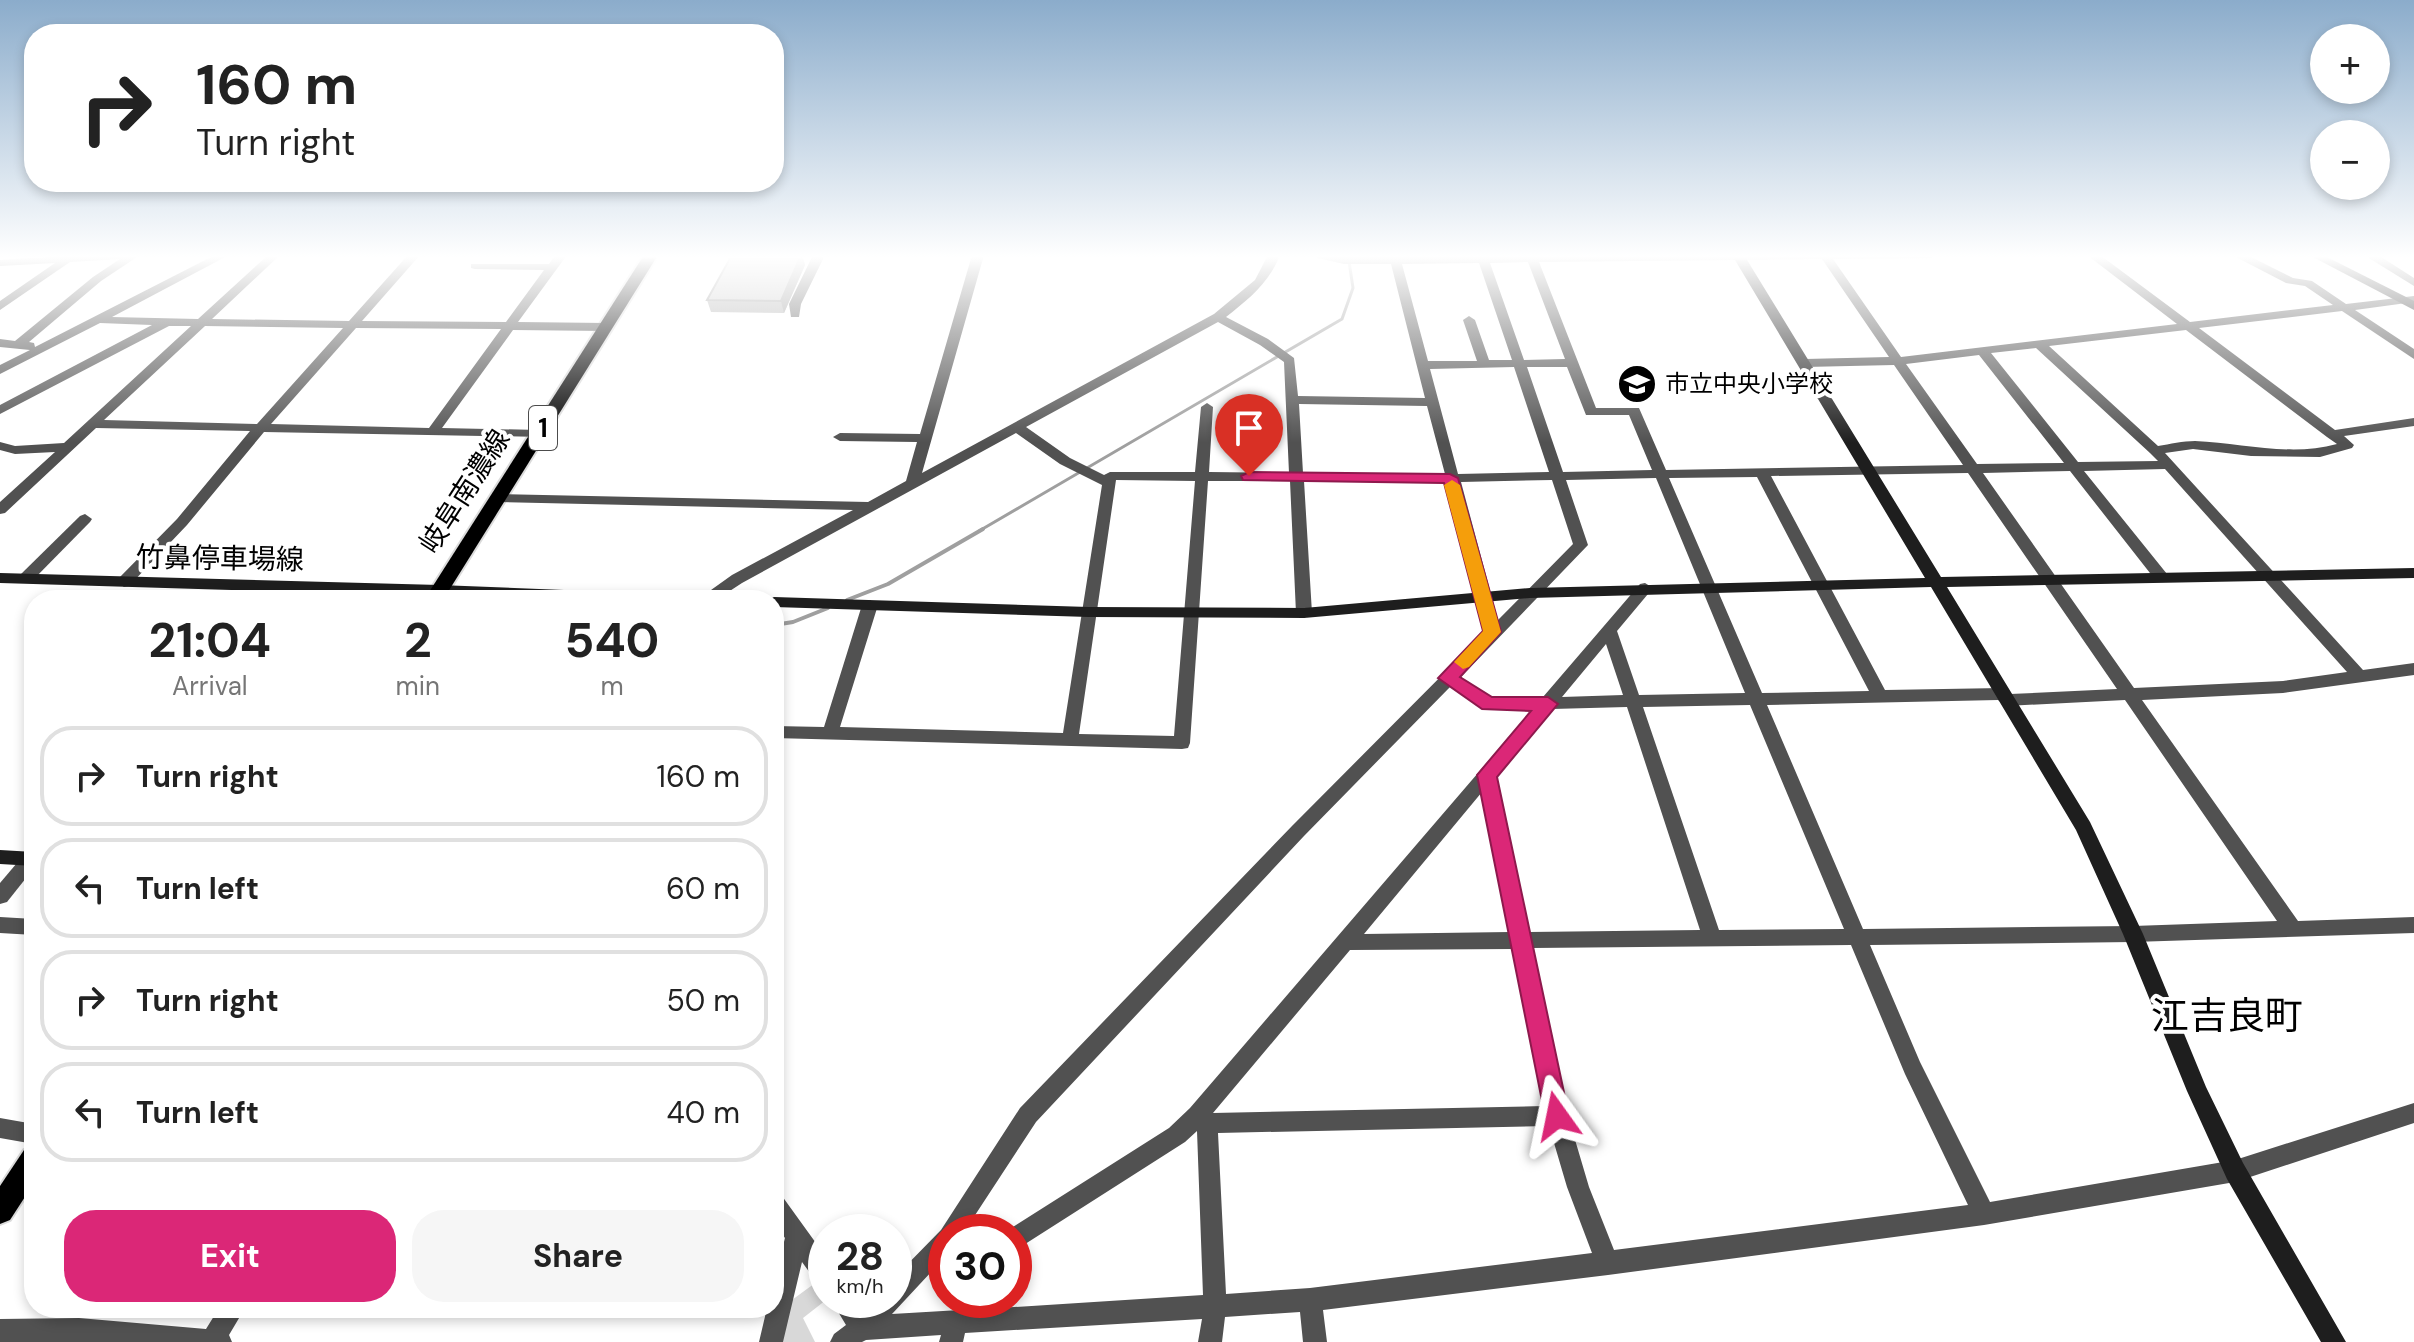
<!DOCTYPE html>
<html lang="en">
<head>
<meta charset="utf-8">
<style>
	:root { --surface:#fff; --page:#f6f6f6; --text:#222; --muted:#767676; --line:#e0e0e0; --accent:#db2777 }
	body { margin:0; font-family:"DM Sans","Noto Sans JP",sans-serif; background:var(--page); color:var(--text); height:100vh; display:flex; flex-direction:column; font-size:30px; white-space:nowrap }
	* { box-sizing:border-box; margin:0 }
	p { font-size:26px; color:var(--muted) }
	.icon { flex:none; width:44px; height:44px; fill:none; stroke:currentColor; stroke-width:2; stroke-linecap:round; stroke-linejoin:round }
	.map { position:relative; flex:1; overflow:hidden }
	.panel { position:absolute; left:24px; top:590px; width:760px; height:728px; display:flex; flex-direction:column; background:var(--surface); border-radius:32px; box-shadow:0 4px 12px #0003 }
	.panel>* { flex:none }
	.hud { position:absolute; left:24px; top:24px; width:760px; height:168px; border-radius:32px; box-shadow:0 4px 12px #0003; background:#fff; color:var(--text); overflow:hidden }
	.fabs { position:absolute; left:2310px; top:24px; display:grid; gap:16px }
	.fabs a { display:grid; place-items:center; width:80px; height:80px; border-radius:50%; background:var(--surface); box-shadow:0 4px 12px #0003; font-size:40px }
	.speed { position:absolute; left:808px; top:1214px; display:flex; gap:16px; font-size:40px; font-weight:700; text-align:center }
	.speed>* { display:grid; place-content:center; width:104px; height:104px; border-radius:50%; background:var(--surface); box-shadow:0 4px 12px #0003; line-height:1 }
	.speed small { font-size:20px; font-weight:400 }
	.speed .limit { border:12px solid #d22; background:#fff; color:#111 }
	.pin { position:absolute; display:grid; place-items:center; width:68px; height:68px; color:#fff; margin:-82px -34px; border-radius:50% 50% 50% 0; rotate:-45deg; box-shadow:0 0 8px #0007 }
	.pin .icon { rotate:45deg }
	.me { position:absolute; width:88px; margin:-44px; rotate:348deg; stroke-linejoin:round; filter:drop-shadow(0 0 6px #0008) }
	.turn { display:flex; align-items:center; gap:28px; height:168px; padding:0 40px; font-size:36px }
	.turn .icon { width:104px; height:104px; stroke-width:2.5 }
	.turn b { display:block; font-size:56px; line-height:68px }
	.eta { display:flex; justify-content:space-evenly; align-items:center; height:136px; text-align:center }
	.eta b { font-size:48px; font-weight:700; line-height:56px }
	.button { display:flex; gap:16px; margin-top:auto; padding:16px 40px }
	.button a { flex:1; height:92px; border-radius:32px; background:var(--accent); color:#fff; font-size:32px; font-weight:700; line-height:92px; text-align:center }
	.button a+a { background:var(--page); color:var(--text) }
	ul { padding:0; list-style:none }
	li { display:flex; align-items:center; gap:24px; height:100px; margin:0 16px 12px; padding:0 24px; border:4px solid var(--line); border-radius:32px }
	li div { flex:1 }
	li b { display:block; font-size:30px }
	li em { font-style:normal }
	.map>svg:first-child { display:block }
</style>
</head>
<body>
<div class="map">
<svg width="2414" height="1342" viewBox="0 0 2414 1342">
	<rect width="100%" height="100%" fill="#fff"/>
	<polygon fill="#d8d8d8" points="822,1278 826,1284 826,1300 803,1318 815,1342 773,1342 781,1308"/>
	<g fill="none" stroke-linecap="round" stroke-linejoin="round">
		<polyline stroke="#9f9f9f" stroke-width="3" points="979,531 1342,319 1353,288 1348,255"/>
		<g stroke="#9f9f9f" stroke-width="4">
			<polyline points="847,600 888,584 983,529"/>
			<polyline points="774,625 793,622 828,608"/>
		</g>
		<defs>
			<g id="primary">
				<polygon points="644,255 658,255 443,600 424,600"/>
				<polygon points="34,1146 34,1183 10,1220 0,1224 0,1186 24,1150"/>
			</g>
		</defs>
		<use href="#primary" stroke="#dbdbdb" stroke-width="4"/>
		<g fill="#515151" fill-rule="evenodd">
			<path d="M77 255H140L101 281 29 342 34 343 35 347 215 255H229L112 317 198 319 268 255H280L212 319 349 321 408 255H420L362 321 506 322 544 270 475 269 471 268V264H549L555 255H567L518 322 606 323 612 327 606 331 513 330 442 428 539 430 544 431V437L264 432 187 525 129 586 124 587 117 582 119 578 177 519 250 431 96 428 5 513 0 514V502L55 452 15 454 0 450V442L15 446 64 443 191 326H169L0 414V405L152 325 100 323 0 374V365L30 350 0 347V339L15 341 93 277 120 259 70 262 0 310V301L55 263 0 266V260ZM205 326 343 328 257 424 104 420ZM356 328 501 329 429 428 271 424Z"/>
			<polygon points="813,255 825,255 801,304 799,317 791,317 789,304"/>
			<path d="M972 255H984L922 473 1214 314 1255 280 1268 255H1280C1269 283 1249 299 1226 317L1268 339 1294 358 1298 396 1425 398 1391 264H1344L1305 255 1389 257 1388 255 1400 257 1938 255 1932 258 1833 259 1901 357 2177 324 2087 255H2100L2190 322 2333 305 2305 286 2286 283 2232 255H2247L2293 278 2312 281 2346 304 2414 296V302L2355 310 2414 349V359L2342 311 2199 328 2335 430 2414 418V426L2344 436 2354 445 2352 448 2320 457 2251 456 2193 449 2165 453 2363 670 2414 663V675L2283 693 2142 700 2298 921 2414 917V933L2133 942 1870 945 1920 1062 1990 1202 2235 1160 2414 1103V1123L2235 1182 1984 1225 1608 1275 1323 1310 1327 1342H1303L1300 1312 1225 1317 1222 1342H1198L1202 1319 965 1333 963 1342H939L941 1335 866 1340 862 1342H830L834 1334 846 1325 831 1300H857L863 1309 873 1300H894V1278L941 1230 1020 1108 1292 826 1485 632 1447 482 1304 481 1312 613 1304 618 1296 613 1290 481H1208L1190 743 1188 748 1182 749 774 738V726L824 727 862 605 870 600 878 605 840 727 1063 733 1102 485 1060 464 1016 433 742 583 716 600H697L732 575 853 510 498 502 491 498 498 494 868 502 906 481 917 442 840 441 833 437 840 433 920 434ZM1822 259 1889 357 1805 359 1799 363 1805 367 1894 365 1963 465 1666 470 1639 408H1596L1539 262ZM1528 262 1565 359 1524 360 1490 263ZM1479 263 1512 360H1489L1475 320 1469 316 1463 320 1477 361H1428L1402 264ZM1218 322 1260 345 1284 362 1289 473 1209 472 1213 407 1207 403 1201 407 1195 472H1110L1104 475 1070 458 1026 427ZM2186 330 2327 437 2337 444C2291 457 2242 443 2195 441 2183 441 2170 444 2158 446L2049 346ZM2036 348 2150 453 2158 461 2078 462 1991 353ZM1979 355 2064 463 1977 464 1906 364ZM1514 367 1549 472 1458 474 1430 369ZM1527 367H1567L1586 415H1629L1652 470 1563 472ZM1299 404 1427 406 1445 474 1303 473ZM2165 469 2347 672 2283 681 2134 688 1983 473 2070 471 2157 582H2167L2169 578 2167 574 2084 471ZM1968 473 2117 689 2010 694 2002 688 1885 690 1771 476ZM1757 477 1869 691 1762 693 1669 478ZM1656 478 1745 693 1639 695 1617 631 1653 588 1645 583 1640 584 1543 697 1491 698 1460 678 1588 545 1566 480ZM1116 480 1195 481 1174 736 1079 734ZM1552 480 1573 544 1498 620 1461 482ZM1606 644 1623 695 1562 697ZM1450 687 1488 710 1533 709 1190 1108 1169 1128 1005 1232H1014V1249L1022 1246 1185 1142 1197 1131 1203 1295 983 1309 984 1300H960V1310L892 1314 946 1256V1232H964L1036 1122 1304 836ZM1998 700 2006 706 2125 700 2277 921 2133 926 1863 929 1767 705ZM1750 705 1844 929 1719 930 1643 707ZM1627 707 1700 930 1529 932 1496 776 1552 709ZM1482 792 1510 932 1364 934ZM1851 945 1905 1074 1968 1205 1614 1250 1589 1187 1568 1116 1532 948ZM1513 949 1544 1106 1213 1113 1350 950ZM1549 1126 1567 1187 1592 1253 1310 1288 1226 1294 1218 1133Z"/>
			<polygon points="2364,255 2378,255 2414,278 2414,286"/>
			<polygon points="85,514 92,519 90,522 30,583 20,583 18,579 20,575 80,516"/>
			<polygon points="34,848 34,868 7,902 0,904 0,883 28,850"/>
			<polygon points="0,917 34,919 34,935 0,933"/>
			<polygon points="0,1118 34,1124 34,1144 0,1138"/>
			<polygon points="774,1193 782,1196 826,1257 826,1288 818,1284 802,1262 783,1342 759,1342 767,1308 774,1308 774,1281 785,1238 774,1223"/>
			<polygon points="219,1308 245,1308 229,1335 232,1342 0,1342 0,1319 79,1318 206,1329"/>
		</g>
		<g fill="#1e1e1e" fill-rule="evenodd">
			<polygon points="1732,255 1744,255 1941,577 2414,568 2414,578 1947,587 2090,822 2143,934 2206,1087 2243,1163 2346,1342 2321,1342 2227,1179 2187,1091 2123,934 2076,830 1931,587 1530,598 1304,618 1089,617 774,607 774,600 768,600 774,597 1089,607 1304,608 1530,588 1925,578"/>
			<polygon points="2309,255 2323,255 2414,301 2414,310"/>
			<polygon points="0,573 439,585 688,595 696,600 560,600 0,583"/>
			<polygon points="0,850 34,852 34,866 0,864"/>
		</g>
		<use href="#primary" fill="#000" fill-rule="evenodd"/>
	</g>
	<polygon fill="#a5a5a5" points="732,255 802,255 805,265 784,313 711,312 707,300"/>
	<polygon fill="#868686" points="801,255 802,255 805,265 784,313 781,301"/>
	<polygon fill="#c0c0c0" stroke="#868686" stroke-width="2" points="732,255 801,255 781,301 707,300"/>
	<linearGradient id="sky" x2="0" y2="1"><stop stop-color="#8baccb"/><stop offset="0.58" stop-color="#fff"/><stop offset="1" stop-color="#fff" stop-opacity="0"/></linearGradient>
	<rect width="2414" height="443" fill="url(#sky)"/>
	<polygon fill="#db2777" stroke="#8e194d" stroke-width="2" points="1249,472 1450,474 1458,478 1501,632 1460,677 1492,697 1548,697 1558,704 1497,777 1569,1116 1566,1124 1557,1127 1549,1124 1545,1116 1477,775 1531,711 1482,709 1438,678 1483,631 1444,483 1243,480 1241,476"/>
	<polygon fill="#f59e0b" points="1452,480 1460,485 1501,632 1469,667 1463,669 1454,662 1483,631 1444,485"/>
	<defs>
		<symbol id="school-disc" viewBox="-11 -11 22 22"><circle r="9.5" fill="#000" stroke="#fff"/><path d="M0-5L7-2L0 1L-7-2ZM-4 1L0 2.5L4 1V4Q0 6-4 4Z" fill="#fff"/></symbol>
	</defs>
	<g fill-rule="evenodd">
		<use href="#school-disc" x="1615" y="362" width="44" height="44"/>
	</g>
	<g text-anchor="middle" stroke-width="8" stroke-linejoin="round" paint-order="stroke">
		<g font-size="24" fill="#000" stroke="#fff" text-anchor="start">
			<text x="1665" y="392">市立中央小学校</text>
		</g>
		<rect fill="#fff" stroke="#4c4c4c" stroke-width="2" x="529" y="406" width="28" height="44" rx="6"/>
		<g font-size="26" font-weight="bold" fill="#000">
			<text x="543" y="437">1</text>
		</g>
		<g font-size="28" fill="#000" stroke="#fff">
			<text transform="translate(464 491) rotate(-57)" y="10">岐阜南濃線</text>
			<text transform="translate(220 558) rotate(1)" y="10">竹鼻停車場線</text>
		</g>
		<g font-size="38" fill="#000" stroke="#fff">
			<text x="2227" y="1029">江吉良町</text>
		</g>
	</g>
</svg>
<div class="fabs">
<a>+</a>
<a>−</a>
</div>
<div class="speed"><div>28<small>km/h</small></div><div class="limit">30</div></div>
<div class="pin" style="left:1249px;top:476px;background:#d93025"><svg class="icon" aria-label="arrive" viewBox="0 0 24 24"><path d="M6 21V4h12l-3 4 3 4H6"/></svg></div>
<svg class="me" style="left:1557px;top:1116px" viewBox="-20 -20 40 40"><path d="M0-17L14 15 0 8-14 15z" fill="#db2777" stroke="#fff" stroke-width="4"/></svg>
<div class="hud">
<div class="turn"><svg class="icon" aria-label="right" viewBox="0 0 24 24"><path d="M7 20v-9h11M14 6l5 5-5 5"/></svg><div><b>160 m</b>Turn right</div></div>
</div>
<section class="panel">
<div class="eta">
<div><b>21:04</b><p>Arrival</p></div>
<div><b>2</b><p>min</p></div>
<div><b>540</b><p>m</p></div>
</div>
<ul>
<li><svg class="icon" aria-label="right" viewBox="0 0 24 24"><path d="M7 20v-9h11M14 6l5 5-5 5"/></svg><div><b>Turn right</b></div><em>160 m</em></li>
<li><svg class="icon" aria-label="left" viewBox="0 0 24 24"><path d="M17 20v-9H6M10 6l-5 5 5 5"/></svg><div><b>Turn left</b></div><em>60 m</em></li>
<li><svg class="icon" aria-label="right" viewBox="0 0 24 24"><path d="M7 20v-9h11M14 6l5 5-5 5"/></svg><div><b>Turn right</b></div><em>50 m</em></li>
<li><svg class="icon" aria-label="left" viewBox="0 0 24 24"><path d="M17 20v-9H6M10 6l-5 5 5 5"/></svg><div><b>Turn left</b></div><em>40 m</em></li>
</ul>
<div class="button"><a>Exit</a><a>Share</a></div>
</section>
</div>
</body>
</html>
